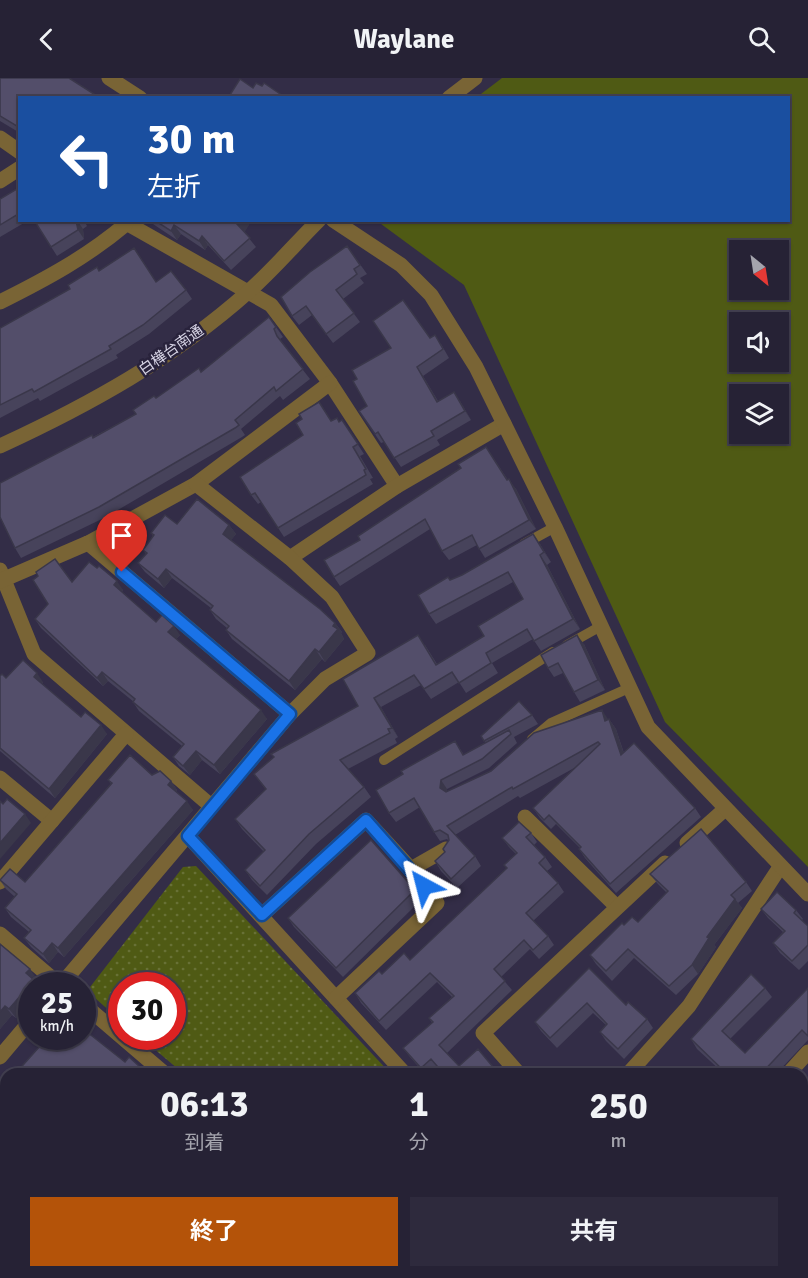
<!DOCTYPE html>
<html lang="ja">
<head>
<meta charset="utf-8">
<style>
	:root { --surface:#262235; --page:#2e2a3d; --text:#f1f3f6; --muted:#a4a4ad; --line:#423f50; --accent:#b45309 }
	body { margin:0; font-family:Signika,"Noto Sans JP",sans-serif; background:var(--page); color:var(--text); height:100vh; display:flex; flex-direction:column; font-size:22px; white-space:nowrap }
	* { box-sizing:border-box; margin:0 }
	p { font-size:20px; color:var(--muted) }
	.icon { flex:none; width:33px; height:33px; fill:none; stroke:currentColor; stroke-width:2; stroke-linecap:round; stroke-linejoin:round }
	.map { position:relative; flex:1; overflow:hidden }
	.details { position:absolute; left:0px; top:990px; width:808px; height:210px; display:flex; flex-direction:column; background:var(--surface); border-radius:18px 18px 0 0; box-shadow:0 2px 4px #0004,0 0 0 2px var(--line) }
	.details>* { flex:none }
	.hud { position:absolute; left:18px; top:18px; width:772px; height:126px; border-radius:0px; box-shadow:0 2px 4px #0004,0 0 0 2px var(--line); background:#1a4fa0; color:#fff; overflow:hidden }
	.needle { width:39px; rotate:150deg }
	.tools { position:absolute; left:729px; top:162px; display:grid; gap:12px }
	.tools a { display:grid; place-items:center; width:60px; height:60px; border-radius:0px; background:var(--surface); box-shadow:0 2px 4px #0004,0 0 0 2px var(--line); font-size:30px }
	.speed { position:absolute; left:18px; top:894px; display:flex; gap:12px; font-size:30px; font-weight:700; text-align:center }
	.speed>* { display:grid; place-content:center; width:78px; height:78px; border-radius:50%; background:var(--surface); box-shadow:0 2px 4px #0004,0 0 0 2px var(--line); line-height:1 }
	.speed small { font-size:15px; font-weight:400 }
	.speed .limit { border:9px solid #d22; background:#fff; color:#111 }
	.pin { position:absolute; display:grid; place-items:center; width:51px; height:51px; color:#fff; margin:-62px -26px; border-radius:50% 50% 50% 0; rotate:-45deg; box-shadow:0 0 6px #0007 }
	.pin .icon { rotate:45deg }
	.me { position:absolute; width:66px; margin:-33px; rotate:322deg; stroke-linejoin:round; filter:drop-shadow(0 0 4px #0008) }
	.turn { display:flex; align-items:center; gap:21px; height:126px; padding:0 30px; font-size:27px }
	.turn .icon { width:78px; height:78px; stroke-width:2.5 }
	.turn b { display:block; font-size:42px; line-height:51px }
	.eta { display:flex; justify-content:space-evenly; align-items:center; height:102px; text-align:center }
	.eta b { font-size:36px; font-weight:700; line-height:42px }
	.primary-button { display:flex; gap:12px; margin-top:auto; padding:12px 30px }
	.primary-button a { flex:1; height:69px; border-radius:0px; background:var(--accent); color:#fff; font-size:24px; font-weight:700; line-height:69px; text-align:center }
	.primary-button a+a { background:var(--page); color:var(--text) }
	header { display:flex; justify-content:space-between; align-items:center; height:78px; padding:0 30px; background:var(--surface); font-size:27px; font-weight:700 }
	.map>svg:first-child { display:block }
</style>
</head>
<body>
<header><svg class="icon" aria-label="back" viewBox="0 0 24 24"><path d="M15 5l-7 7 7 7"/></svg>Waylane<svg class="icon" aria-label="search" viewBox="0 0 24 24"><circle cx="10" cy="10" r="6"/><path d="M15 15l6 6"/></svg></header>
<div class="map">
<svg width="808" height="1200" viewBox="0 0 808 1200">
	<defs>
		<pattern id="park-dots" width="8" height="8" patternUnits="userSpaceOnUse" patternTransform="scale(1.5)"><rect width="8" height="8" fill="#4f5a14"/><path d="M2 2h.1M6 6h.1" fill="none" stroke="#687136" stroke-width="1.8" stroke-linecap="round"/></pattern>
	</defs>
	<rect width="100%" height="100%" fill="#332d47"/>
	<polygon fill="#46352b" points="0,1050 6,1055 6,1194 172,1194 179,1200 0,1200"/>
	<g fill="#4f5a14" fill-rule="evenodd">
		<path d="M502 0H808V789L665 644 464 207 377 143 789 142V20L477 19ZM740 172H778V212H740ZM740 244H778V284H740ZM740 316H778V356H740Z"/>
		<polygon points="0,1100 6,1105 6,1194 115,1194 122,1200 0,1200"/>
	</g>
	<polygon fill="url(#park-dots)" points="196,788 391,996 184,996 140,959 172,958 172,908 122,908 121,943 87,913 183,789"/>
	<g fill="none" stroke-linecap="round" stroke-linejoin="round">
		<g stroke="#796435" stroke-width="10">
			<polyline points="524,466 555,449"/>
			<polyline points="567,567 601,548"/>
			<polyline points="532,661 551,645 629,610"/>
			<polyline points="384,682 553,574"/>
		</g>
		<g stroke="#796435" stroke-width="15">
			<polyline points="449,20 475,0"/>
			<polyline points="0,60 20,74"/>
			<polyline points="0,103 20,90"/>
			<polyline points="121,142 271,227 330,305 397,408"/>
			<path d="M0 224C46 201 87 179 126 146"/>
			<path d="M0 368C89 327 174 280 248 214 273 192 295 166 319 142"/>
			<polyline points="88,465 290,636"/>
			<polyline points="290,480 397,408 504,346"/>
			<polyline points="0,492 34,576 211,728"/>
			<polyline points="0,503 88,465 196,406 330,305"/>
			<polyline points="0,700 52,743"/>
			<polyline points="525,739 616,828"/>
			<polyline points="188,758 405,996"/>
			<polyline points="687,765 724,732"/>
			<polyline points="411,791 446,771"/>
			<polyline points="0,804 126,656"/>
			<polyline points="262,837 366,742 411,791 437,825 336,920"/>
			<polyline points="0,856 61,908"/>
			<polyline points="60,908 290,636 325,601 368,575 332,519 290,480 196,406"/>
			<polyline points="82,925 165,996"/>
			<polyline points="0,979 32,941"/>
			<polyline points="519,996 483,955 665,785"/>
			<polyline points="628,996 689,928 780,789"/>
			<polyline points="788,996 808,974"/>
			<polyline points="0,1019 6,1024"/>
			<polyline points="802,1031 808,1036"/>
			<polyline points="802,1143 808,1136"/>
			<polyline points="205,1194 212,1200"/>
			<polyline points="399,1194 406,1200"/>
			<polyline points="593,1194 600,1200"/>
			<polyline points="626,1194 633,1200"/>
			<polyline points="250,1200 255,1194"/>
		</g>
		<g stroke="#796435" stroke-width="15">
			<polyline points="109,0 140,20"/>
			<polyline points="333,142 401,187 431,217 476,289 555,449 648,649 808,816"/>
		</g>
	</g>
	<g fill="#47435b">
		<polygon points="0,0 94,16 96,20 20,20 20,55 0,43"/>
		<polygon points="20,109 20,142 29,142 0,159 0,121"/>
		<polygon points="34,142 84,142 87,148 83,151 84,161 57,178"/>
		<polygon points="147,142 252,142 244,154 256,169 231,192 208,167 205,172 181,156 177,162"/>
		<polygon points="347,168 367,196 360,200 364,205 343,221 360,244 333,265 312,237 299,247 292,238"/>
		<polygon points="99,193 156,204 186,212 192,221 149,256 116,277 118,280 40,323 38,320 0,340 0,250 70,211"/>
		<polygon points="269,239 283,259 280,261 282,265 310,301 283,322 280,318 241,351 245,357 242,359 106,439 21,480 15,470 93,359 136,336 156,320 201,294"/>
		<polygon points="430,260 441,266 449,280 423,298 438,323 460,323 471,342 437,362 440,367 401,389 384,364 381,365 359,333 367,328 357,301 391,270"/>
		<polygon points="325,333 331,343 340,344 342,342 364,376 360,378 373,400 370,401 373,406 284,459 261,424 258,426 251,417"/>
		<polygon points="486,369 508,402 516,411 536,451 485,480 477,467 449,482 442,473 430,451 340,508 334,499"/>
		<polygon points="177,446 229,447 236,456 231,462 335,545 342,554 341,555 344,561 325,584 322,581 295,612 232,561 226,552 227,550 216,541 210,532 211,530 172,500 164,510 145,494 138,485 146,476 143,472 153,458 151,455"/>
		<polygon points="540,466 551,484 547,487 580,551 541,573 533,561 492,585 498,595 466,615 459,604 431,621 421,607 381,629 398,659 395,661 397,665 348,691 364,709 371,719 316,766 267,817 252,802 245,792 264,774 242,751 235,741 266,712 254,696 358,628 425,567 437,586 484,558 523,521 513,504 436,546 429,536 450,502"/>
		<polygon points="97,490 123,512 122,514 156,544 180,557 176,561 267,641 220,696 202,682 190,697 179,688 173,679 182,668 139,633 133,624 134,624 108,603 103,608 41,550 35,541 72,504"/>
		<polygon points="584,566 605,612 580,624 574,614 563,595 554,599 548,590"/>
		<polygon points="0,598 6,600 43,604 42,606 81,639 107,656 55,720 0,673"/>
		<polygon points="532,637 538,646 514,659 517,665 489,690 447,711 447,714 609,641 616,651 624,675 695,730 701,739 616,815 585,780 579,771 580,770 556,746 551,751 540,740 533,730 576,689 520,720 518,718 455,757 475,778 481,788 457,810 441,793 435,783 445,774 449,763 447,761 440,763 434,754 420,729 396,744 389,735 455,663 464,677 486,665 481,658"/>
		<polygon points="152,697 171,703 177,712 176,714 193,732 64,879 58,874 49,885 31,869 24,860 29,854 11,839 5,830 15,819 6,811 0,802 25,804 111,706 108,702"/>
		<polygon points="531,755 537,764 534,767 545,779 552,789 547,793 558,805 564,814 533,843 548,858 554,867 539,881 530,871 501,899 512,912 447,975 459,988 493,989 498,996 442,996 437,990 431,996 425,996 410,979 403,970 432,945 429,940 452,919 437,904 386,952 361,925 355,915 382,896 410,882 507,791 504,787 516,776 509,769 502,760"/>
		<polygon points="650,796 746,804 752,813 738,825 742,830 714,867 716,869 698,896 676,917 634,880 612,903 596,886 590,877 624,847 638,844 667,815 657,805"/>
		<polygon points="415,812 422,821 343,899 294,849 288,840"/>
		<polygon points="761,831 796,832 803,841 802,842 808,848 808,883 799,892 780,875 773,865 783,854 768,840"/>
		<polygon points="0,866 36,900 34,902 37,908 32,908 32,922 16,940 12,937 0,951"/>
		<polygon points="589,890 626,927 647,941 653,950 624,981 606,963 600,954 606,947 593,935 557,970 541,953 535,944"/>
		<polygon points="765,910 772,919 730,961 745,975 808,910 808,962 776,996 720,996 722,994 697,971 691,961"/>
		<polygon points="431,1194 555,1194 436,1198"/>
		<polygon points="654,1194 684,1194 678,1200 661,1200"/>
		<polygon points="757,1194 795,1194 786,1200 775,1200 774,1198 771,1200 761,1200"/>
	</g>
	<g fill="#3a374a">
		<polygon points="77,142 83,151 84,161 78,152"/>
		<polygon points="239,142 252,142 244,155 237,146"/>
		<polygon points="174,147 181,156 177,162 171,153"/>
		<polygon points="202,158 208,167 205,172 199,163"/>
		<polygon points="417,289 423,298 443,333 437,324"/>
		<polygon points="454,314 460,323 471,342 465,333"/>
		<polygon points="509,401 516,411 536,451 529,442"/>
		<polygon points="229,447 236,456 229,465 223,456"/>
		<polygon points="533,456 540,466 551,484 544,474"/>
		<polygon points="540,477 547,487 580,551 573,541"/>
		<polygon points="166,491 172,500 164,510 158,501"/>
		<polygon points="117,503 123,512 120,516 114,507"/>
		<polygon points="335,545 342,554 341,555 344,561 325,584 319,574"/>
		<polygon points="174,548 180,557 174,563 168,554"/>
		<polygon points="577,557 584,566 605,612 598,602"/>
		<polygon points="315,571 322,581 295,612 289,603"/>
		<polygon points="102,594 108,603 103,608 97,600"/>
		<polygon points="37,595 43,604 40,608 34,599"/>
		<polygon points="374,620 381,629 398,659 392,650"/>
		<polygon points="261,632 267,641 220,696 214,687"/>
		<polygon points="602,632 608,641 612,652 605,643"/>
		<polygon points="609,641 616,651 627,686 621,677"/>
		<polygon points="101,647 107,656 55,720 49,711"/>
		<polygon points="196,673 202,682 190,697 183,688"/>
		<polygon points="441,702 447,711 446,719 440,710"/>
		<polygon points="171,703 177,712 174,716 168,707"/>
		<polygon points="187,723 193,732 64,879 58,870"/>
		<polygon points="25,736 31,745 0,781 0,765"/>
		<polygon points="735,821 742,830 714,867 716,869 698,896 692,887 707,859"/>
		<polygon points="52,865 58,874 49,885 43,876"/>
		<polygon points="30,891 36,900 32,905 26,895"/>
		<polygon points="34,902 37,908 32,908 32,922 16,940 9,931"/>
		<polygon points="5,928 12,937 0,951 0,934"/>
		<polygon points="140,989 145,996 134,996"/>
		<polygon points="808,1099 808,1115 802,1121 802,1105"/>
		<polygon points="310,1194 312,1194 316,1200 305,1200"/>
		<polygon points="362,1194 371,1194 373,1197 371,1200 357,1200"/>
		<polygon points="669,1194 684,1194 678,1200 664,1200"/>
	</g>
	<g fill="#534e6a" stroke="#3a374a" stroke-width="1.5">
		<polygon points="0,0 69,0 94,16 92,20 20,20 20,50 0,38"/>
		<polygon points="240,1 253,10 256,5 262,8 264,5 286,20 228,20"/>
		<polygon points="20,109 20,135 0,147 0,121"/>
		<polygon points="34,142 76,142 78,152 51,169"/>
		<polygon points="154,142 239,142 237,146 250,160 224,183 202,158 199,163 174,147 171,153"/>
		<polygon points="347,168 360,187 354,191 357,196 336,212 354,235 326,256 306,228 292,238 281,219 310,194"/>
		<polygon points="134,170 156,204 171,193 186,212 143,247 109,268 111,271 34,314 32,311 0,327 0,250 70,211 68,207 97,189 99,193"/>
		<polygon points="403,222 430,260 435,257 443,271 417,289 437,324 454,314 465,333 431,353 434,358 394,380 378,354 375,356 359,333 367,328 353,303 357,301 352,292 391,270 373,243"/>
		<polygon points="269,239 276,249 274,251 277,258 303,291 276,313 274,309 235,342 239,347 235,350 99,429 15,470 0,439 0,405 92,357 93,360 136,336 133,332 154,318 156,320 199,290 201,294"/>
		<polygon points="319,324 331,343 337,340 339,344 342,342 358,366 353,369 366,391 364,392 366,397 278,450 255,415 251,417 240,399 303,357 296,345 302,341 299,336"/>
		<polygon points="486,369 507,402 509,401 529,442 479,471 472,457 442,473 425,441 334,499 324,482 360,462 358,458 461,390 458,386"/>
		<polygon points="197,421 229,447 223,456 320,531 335,545 333,548 338,551 319,574 315,571 289,603 226,552 229,548 210,532 213,528 166,491 158,501 138,485 147,475 143,472 154,457 151,455 165,437 177,446"/>
		<polygon points="533,456 544,474 540,477 573,541 534,563 527,551 486,575 491,585 459,605 452,594 424,611 414,597 374,620 392,650 388,651 390,655 340,682 364,709 309,756 260,808 245,792 265,772 235,741 266,711 254,696 274,679 271,676 358,628 343,601 418,557 436,587 484,558 478,548 523,521 508,494 429,536 418,517 448,499 450,502 462,497"/>
		<polygon points="55,481 72,504 89,484 97,490 99,488 117,503 114,507 156,544 162,537 174,548 168,554 261,632 214,687 196,673 183,688 173,679 184,666 133,624 135,621 102,594 97,600 35,541 48,526 33,502 38,498 36,494"/>
		<polygon points="577,557 598,602 574,614 558,585 548,590 541,577"/>
		<polygon points="23,582 37,595 34,599 81,639 85,634 101,647 49,711 0,670 0,598 2,596 6,600"/>
		<polygon points="519,623 532,637 484,663 481,658"/>
		<polygon points="602,632 605,643 609,641 621,677 634,665 695,730 610,806 579,771 581,769 549,737 544,742 533,730 600,666 598,664 513,711 512,709 447,748 475,778 451,801 435,783 445,774 443,771 449,762 448,757 440,752 434,754 414,720 389,735 376,712 403,696 401,693 455,663 463,677 509,652 511,656 482,681 441,702 440,710 446,714 491,693 534,655"/>
		<polygon points="130,677 152,697 160,693 171,703 168,707 187,723 58,870 52,865 43,876 24,860 31,852 5,830 17,816 0,802 10,791 25,804 112,705 108,702"/>
		<polygon points="7,721 25,736 0,765 0,723 3,726"/>
		<polygon points="519,744 531,755 526,759 545,779 539,785 558,805 526,835 548,858 533,872 524,862 494,891 505,903 439,967 459,988 478,971 493,989 485,996 444,996 431,981 421,990 403,970 433,944 429,940 454,918 430,895 379,943 355,915 379,893 382,896 404,875 410,882 507,790 504,787 517,775 502,760"/>
		<polygon points="701,751 746,804 731,817 735,821 707,859 709,860 692,887 669,908 628,871 606,893 590,877 622,845 624,847 632,839 638,844 668,813 650,796"/>
		<polygon points="371,762 415,812 336,890 288,840"/>
		<polygon points="777,814 796,832 794,835 808,848 808,867 792,883 773,865 785,853 761,831"/>
		<polygon points="0,866 30,891 26,895 34,902 9,931 5,928 0,934"/>
		<polygon points="589,890 626,927 628,924 647,941 618,971 600,954 607,946 587,925 550,960 535,944"/>
		<polygon points="751,896 765,910 722,953 745,975 808,910 808,958 802,952 761,996 720,996 723,992 691,961"/>
		<polygon points="82,950 125,984 129,979 140,989 134,996 15,996 49,958 82,958"/>
		<polygon points="570,989 576,996 562,996"/>
		<polygon points="808,1009 808,1020 802,1015"/>
		<polygon points="808,1033 808,1044 805,1048 808,1051 808,1099 802,1105 802,1035"/>
		<polygon points="279,1194 310,1194 305,1200 274,1200"/>
		<polygon points="313,1194 362,1194 357,1200 320,1200"/>
		<polygon points="436,1194 555,1194 562,1200 435,1200 438,1196"/>
		<polygon points="658,1194 669,1194 663,1199"/>
	</g>
	<g fill="none" stroke-linecap="round" stroke-linejoin="round">
		<defs>
			<polyline id="route" points="122,494 290,636 188,758 262,837 366,742 424,808"/>
		</defs>
		<use href="#route" stroke="#114b97" stroke-width="15"/>
		<use href="#route" stroke="#1a73e8" stroke-width="10"/>
	</g>
	<g text-anchor="middle" stroke-width="5" stroke-linejoin="round" paint-order="stroke">
		<g font-size="15" fill="#d6d3e4" stroke="#29233c">
			<text transform="translate(171 272) rotate(-35)" y="5">白樺台南通</text>
		</g>
	</g>
</svg>
<div class="tools">
<a><svg class="needle" viewBox="-14 -14 28 28"><path d="M0-13l5 13h-10z" fill="#e53935"/><path d="M0 13l5-13h-10z" fill="#a4a4ad"/></svg></a>
<a><svg class="icon" aria-label="sound" viewBox="0 0 24 24"><path d="M4 9h4l5-4v14l-5-4H4zM17 9q2 3 0 6"/></svg></a>
<a><svg class="icon" aria-label="layers" viewBox="0 0 24 24"><path d="M12 4l9 5-9 5-9-5zM3 14l9 5 9-5"/></svg></a>
</div>
<div class="speed"><div>25<small>km/h</small></div><div class="limit">30</div></div>
<div class="pin" style="left:122px;top:494px;background:#d93025"><svg class="icon" aria-label="arrive" viewBox="0 0 24 24"><path d="M6 21V4h12l-3 4 3 4H6"/></svg></div>
<svg class="me" style="left:424px;top:808px" viewBox="-20 -20 40 40"><path d="M0-17L14 15 0 8-14 15z" fill="#1a73e8" stroke="#fff" stroke-width="4"/></svg>
<div class="hud">
<div class="turn"><svg class="icon" aria-label="left" viewBox="0 0 24 24"><path d="M17 20v-9H6M10 6l-5 5 5 5"/></svg><div><b>30 m</b>左折</div></div>
</div>
<section class="details">
<div class="eta">
<div><b>06:13</b><p>到着</p></div>
<div><b>1</b><p>分</p></div>
<div><b>250</b><p>m</p></div>
</div>
<div class="primary-button"><a>終了</a><a>共有</a></div>
</section>
</div>
</body>
</html>
